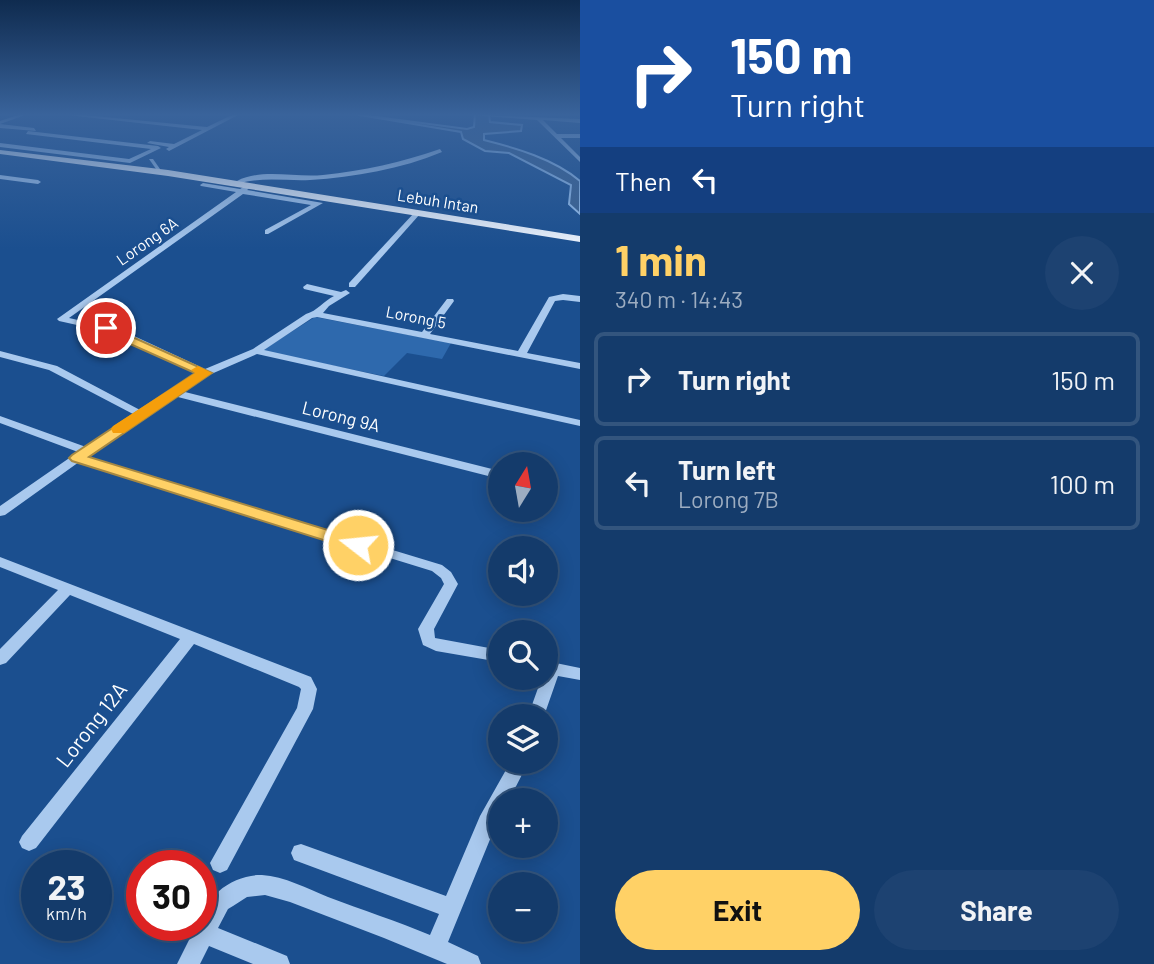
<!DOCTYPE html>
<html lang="en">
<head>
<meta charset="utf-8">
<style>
	:root { --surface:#143b6b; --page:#1d4271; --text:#f1f3f6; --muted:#9dadc1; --line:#33557e; --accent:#ffd166 }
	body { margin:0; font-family:Barlow,sans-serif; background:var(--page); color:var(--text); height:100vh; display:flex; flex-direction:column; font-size:26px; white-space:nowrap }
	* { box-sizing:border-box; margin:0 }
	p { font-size:23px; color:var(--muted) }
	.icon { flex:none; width:38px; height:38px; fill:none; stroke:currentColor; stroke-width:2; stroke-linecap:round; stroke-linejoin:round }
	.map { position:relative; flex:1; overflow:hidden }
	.details { display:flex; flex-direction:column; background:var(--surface); width:574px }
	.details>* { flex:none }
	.banner { background:#1a4fa0; color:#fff; overflow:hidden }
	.needle { width:46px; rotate:11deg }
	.tools { position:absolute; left:488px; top:452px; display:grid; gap:14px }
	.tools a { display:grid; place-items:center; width:70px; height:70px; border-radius:50%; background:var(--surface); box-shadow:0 4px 18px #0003,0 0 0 2px var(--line); font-size:35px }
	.speed { position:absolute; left:21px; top:850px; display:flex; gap:14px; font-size:35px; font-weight:700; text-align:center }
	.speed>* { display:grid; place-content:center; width:91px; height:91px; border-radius:50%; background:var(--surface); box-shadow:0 4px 18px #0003,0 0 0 2px var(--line); line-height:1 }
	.speed small { font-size:18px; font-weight:400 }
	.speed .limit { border:10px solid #d22; background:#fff; color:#111 }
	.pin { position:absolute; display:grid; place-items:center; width:60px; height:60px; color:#fff; margin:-30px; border:4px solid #fff; border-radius:50%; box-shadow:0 2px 7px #0007 }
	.me { position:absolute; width:77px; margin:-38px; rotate:286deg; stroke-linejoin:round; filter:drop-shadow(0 0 5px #0008) }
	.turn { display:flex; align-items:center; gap:24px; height:147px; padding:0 35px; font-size:32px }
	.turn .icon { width:91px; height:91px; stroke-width:2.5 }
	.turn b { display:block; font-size:49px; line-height:60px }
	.then { display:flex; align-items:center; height:66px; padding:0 35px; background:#0003; gap:14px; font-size:26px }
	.round { display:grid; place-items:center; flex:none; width:74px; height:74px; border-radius:37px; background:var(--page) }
	.headline { display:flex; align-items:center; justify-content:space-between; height:119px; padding:0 35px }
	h1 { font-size:42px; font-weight:700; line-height:52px; color:var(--accent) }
	.button { display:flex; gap:14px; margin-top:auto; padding:14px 35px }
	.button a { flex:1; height:80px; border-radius:42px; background:var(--accent); color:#111; font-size:28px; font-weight:700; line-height:80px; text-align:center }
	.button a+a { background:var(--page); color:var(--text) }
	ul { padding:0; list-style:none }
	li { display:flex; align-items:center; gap:21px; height:94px; margin:0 14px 10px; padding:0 21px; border:4px solid var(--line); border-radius:10px }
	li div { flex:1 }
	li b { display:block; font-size:26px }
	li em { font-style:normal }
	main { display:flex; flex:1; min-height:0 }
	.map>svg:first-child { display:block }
</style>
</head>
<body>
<main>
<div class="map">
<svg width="580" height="964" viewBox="0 0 580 964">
	<rect width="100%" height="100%" fill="#1b4f8f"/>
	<polygon fill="#2e69ad" points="315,317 451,343 442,359 407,353 384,376 261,351"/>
	<path fill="#3c6290" stroke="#9cc4f0" stroke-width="2" d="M354 114 467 129 474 127 475 114H489L490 122 522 125 521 131 484 134V140C516 148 554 159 580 181V214L569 204 571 185 509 153 485 151 463 139 461 132Z"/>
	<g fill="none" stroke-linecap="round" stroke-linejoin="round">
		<g fill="#a9c9ee" fill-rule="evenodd">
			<polygon points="21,114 28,114 0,124 34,128 36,131 0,128 0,121"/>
			<polygon points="58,114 74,114 207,127 234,114 240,114 169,151 166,149 169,147 147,143 150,141 174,144 202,130"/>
			<polygon points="459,114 580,119 580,123 543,120 557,134 580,134 580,138 561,138 580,157 580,162 537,120"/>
			<polygon points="28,131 158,146 161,148 130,163 0,147 0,143 129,159 151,149 26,134"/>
			<path d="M440 149 442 152C401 169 355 177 310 180 286 181 263 177 240 183L237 181C261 168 296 178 323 175 363 171 402 162 440 149Z"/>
			<polygon points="149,159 153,159 160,169 156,169"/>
			<polygon points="0,175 38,180 41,182 38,184 0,179"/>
			<path d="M203 183 240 189 249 184 252 186 247 190 323 203 268 234H265V230L311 205 243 194 69 318 119 329 205 369 253 349 306 314C317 311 324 301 334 296L304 289 303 287 307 284 341 292 346 290 350 293 329 306 323 313 422 332 447 299H453L454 301 430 334 518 351 549 297 563 294 580 296V302L563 300 555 301 527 353 580 363V369L317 317 312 318 264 350 580 420V426L257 354 209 375 181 391 500 471V479L174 396 86 457 442 565 451 572 458 584 434 629 435 638 500 650V662L436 651 423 645 418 629 444 584 441 578 432 571 79 462 5 515 0 516V506L78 452 0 423V416L86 447 133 414 49 370 0 357V351L57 366 140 410 197 373 113 333 59 321 57 319 236 192 201 186 200 185Z"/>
			<polygon points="414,213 420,214 355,287 349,287 349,283"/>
			<polygon points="0,557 311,677 317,689 313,709 227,870 220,873 213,870 210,863 297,708 301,689 299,687 194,644 36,848 29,851 22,848 19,842 22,836 180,639 70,595 6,663 0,665 0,649 58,590 0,567"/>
			<polygon points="546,661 580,668 580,680 558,676 544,716 528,716 542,677 546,677"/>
			<path d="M511 761H529L509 800H500V815L448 942 478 956 481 964H447L384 938 290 902 265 895 247 897 233 906 228 909 218 928 287 956 290 964H253L209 946 200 964H177L196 926H201C201 897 234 874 262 875 284 876 308 889 328 897 362 910 397 921 430 935L439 914 294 860 291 853 294 846 301 844 446 896 480 816Z"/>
		</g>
		<polygon fill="#f0f6ff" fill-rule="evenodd" points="0,150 168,170 580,236 580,242 168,176 0,154"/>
	</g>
	<linearGradient id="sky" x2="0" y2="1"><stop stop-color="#0f2b4f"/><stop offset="0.46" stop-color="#39639b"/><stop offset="1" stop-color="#39639b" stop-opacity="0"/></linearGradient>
	<rect width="580" height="249" fill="url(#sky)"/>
	<polygon fill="#ffd166" stroke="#a68842" stroke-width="2" points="106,325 212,373 89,457 364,541 367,545 364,549 352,549 72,461 69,458 72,455 195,373 101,331 100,328"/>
	<polygon fill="#f59e0b" points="198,366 212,373 124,433 113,433 111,429 113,426 195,373 191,370"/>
	<g text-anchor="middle" stroke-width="5" stroke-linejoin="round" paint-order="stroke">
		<g font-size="16" fill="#fff" stroke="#1b4f8f">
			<text transform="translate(438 201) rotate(9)" y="6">Lebuh Intan</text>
			<text transform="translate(147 241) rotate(-35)" y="6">Lorong 6A</text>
			<text transform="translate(416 317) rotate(11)" y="6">Lorong 5</text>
		</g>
		<g font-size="18" fill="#fff" stroke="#1b4f8f">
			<text transform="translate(341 417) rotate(14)" y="6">Lorong 9A</text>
		</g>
		<g font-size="21" fill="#fff" stroke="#1b4f8f">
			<text transform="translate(92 725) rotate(-52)" y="7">Lorong 12A</text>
		</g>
	</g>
</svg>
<div class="tools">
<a><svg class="needle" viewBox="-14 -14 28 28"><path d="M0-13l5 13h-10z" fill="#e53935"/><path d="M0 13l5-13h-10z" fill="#9dadc1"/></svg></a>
<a><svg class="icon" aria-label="sound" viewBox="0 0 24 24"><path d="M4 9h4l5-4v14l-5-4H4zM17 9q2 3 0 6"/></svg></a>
<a><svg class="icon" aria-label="search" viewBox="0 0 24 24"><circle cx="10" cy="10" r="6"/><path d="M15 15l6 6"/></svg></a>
<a><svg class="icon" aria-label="layers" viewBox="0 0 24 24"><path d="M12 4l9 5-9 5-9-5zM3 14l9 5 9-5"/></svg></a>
<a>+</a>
<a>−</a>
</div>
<div class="speed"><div>23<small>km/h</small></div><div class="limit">30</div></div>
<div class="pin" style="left:106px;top:328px;background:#d93025"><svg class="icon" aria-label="arrive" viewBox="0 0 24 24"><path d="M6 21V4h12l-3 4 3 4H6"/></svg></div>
<svg class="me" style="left:358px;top:545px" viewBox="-20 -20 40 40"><circle r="17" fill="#ffd166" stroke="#fff" stroke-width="3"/><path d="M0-11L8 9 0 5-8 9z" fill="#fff"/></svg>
</div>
<section class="details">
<div class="banner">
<div class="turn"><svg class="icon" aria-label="right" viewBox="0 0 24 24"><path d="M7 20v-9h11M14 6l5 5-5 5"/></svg><div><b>150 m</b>Turn right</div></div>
<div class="then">Then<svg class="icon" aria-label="left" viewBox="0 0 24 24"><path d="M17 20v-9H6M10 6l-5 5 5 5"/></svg></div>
</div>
<div class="headline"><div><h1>1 min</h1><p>340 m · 14:43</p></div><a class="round"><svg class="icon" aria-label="close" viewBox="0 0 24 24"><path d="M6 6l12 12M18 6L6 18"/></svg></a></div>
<ul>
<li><svg class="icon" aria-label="right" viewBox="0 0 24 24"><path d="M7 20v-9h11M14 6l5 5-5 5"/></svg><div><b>Turn right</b></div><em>150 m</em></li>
<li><svg class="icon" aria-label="left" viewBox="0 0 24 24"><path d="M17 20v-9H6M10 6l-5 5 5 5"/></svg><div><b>Turn left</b><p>Lorong 7B</p></div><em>100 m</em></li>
</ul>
<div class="button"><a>Exit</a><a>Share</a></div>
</section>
</main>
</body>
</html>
